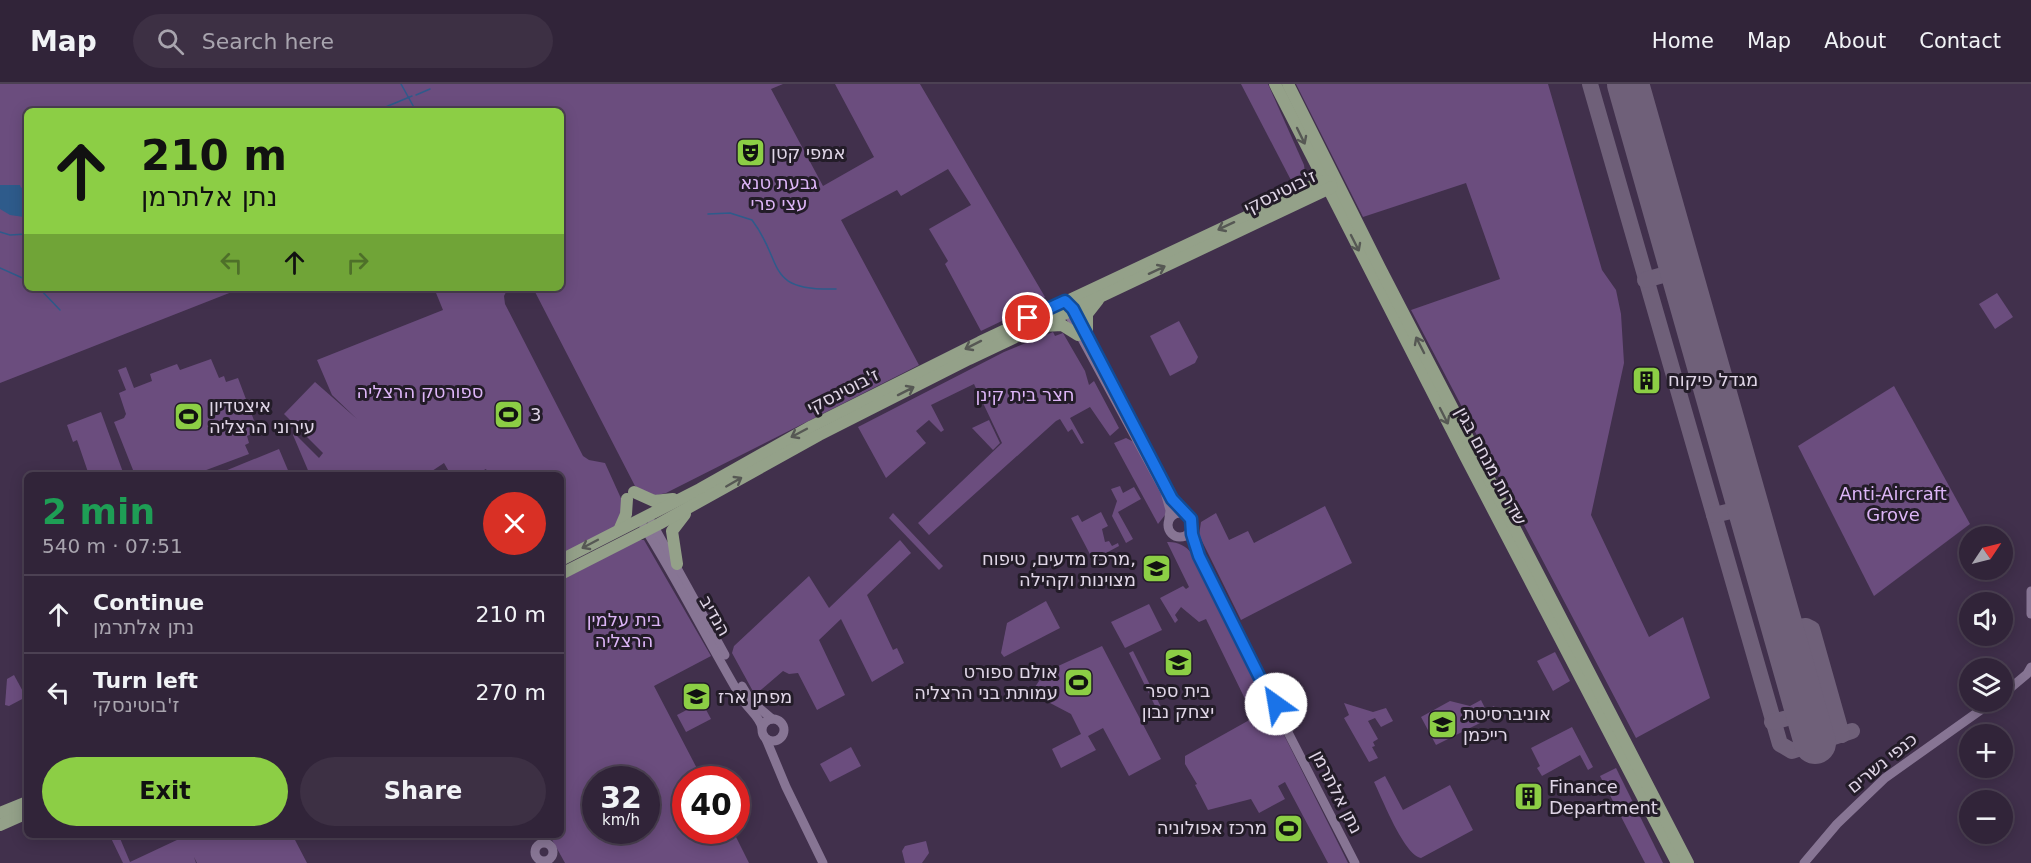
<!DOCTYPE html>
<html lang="en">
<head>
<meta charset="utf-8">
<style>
	:root { --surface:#312439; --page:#3d3044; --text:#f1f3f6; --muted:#a8a4ae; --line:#4c4153; --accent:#8cce45 }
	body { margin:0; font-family:"DejaVu Sans","Noto Sans Hebrew",sans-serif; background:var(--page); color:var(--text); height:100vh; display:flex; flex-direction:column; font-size:22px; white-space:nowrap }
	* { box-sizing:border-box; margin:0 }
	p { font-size:20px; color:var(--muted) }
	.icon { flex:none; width:33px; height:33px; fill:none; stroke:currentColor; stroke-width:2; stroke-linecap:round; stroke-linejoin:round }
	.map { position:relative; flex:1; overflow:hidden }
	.details { position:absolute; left:24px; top:388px; width:540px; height:366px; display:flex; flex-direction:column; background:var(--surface); border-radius:9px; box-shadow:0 3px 15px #0003,0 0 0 2px var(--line) }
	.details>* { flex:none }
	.banner { position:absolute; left:24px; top:24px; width:540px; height:183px; border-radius:9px; box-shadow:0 3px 15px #0003,0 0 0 2px var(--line); background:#8cce45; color:#111; overflow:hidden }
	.needle { width:39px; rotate:55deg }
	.controls { position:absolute; left:1959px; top:442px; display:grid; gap:12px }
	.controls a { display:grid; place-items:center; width:54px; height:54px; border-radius:50%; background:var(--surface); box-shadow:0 3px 15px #0003,0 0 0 2px var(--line); font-size:30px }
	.speed { position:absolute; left:582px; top:682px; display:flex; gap:12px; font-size:30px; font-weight:700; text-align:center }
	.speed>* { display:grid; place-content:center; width:78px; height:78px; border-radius:50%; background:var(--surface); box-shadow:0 3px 15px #0003,0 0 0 2px var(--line); line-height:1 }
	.speed small { font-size:15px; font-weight:400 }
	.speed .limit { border:9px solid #d22; background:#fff; color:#111 }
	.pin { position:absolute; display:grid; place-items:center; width:51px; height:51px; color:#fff; margin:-26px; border:3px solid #fff; border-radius:50%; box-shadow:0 2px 6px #0007 }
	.me { position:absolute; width:66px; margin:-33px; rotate:328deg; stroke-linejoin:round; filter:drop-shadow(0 0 4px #0008) }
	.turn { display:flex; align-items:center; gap:21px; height:126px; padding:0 18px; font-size:27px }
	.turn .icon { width:78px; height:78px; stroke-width:2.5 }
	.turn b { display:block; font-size:42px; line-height:51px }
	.lanes { display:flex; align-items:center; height:57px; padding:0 18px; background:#0003; justify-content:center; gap:30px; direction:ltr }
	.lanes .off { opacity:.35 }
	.round { display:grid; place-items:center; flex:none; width:63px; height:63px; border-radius:32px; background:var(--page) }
	.headline { display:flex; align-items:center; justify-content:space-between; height:102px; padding:0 18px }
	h1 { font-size:36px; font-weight:700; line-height:45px; color:#1e9e55 }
	.button { display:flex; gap:12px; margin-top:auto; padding:12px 18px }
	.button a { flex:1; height:69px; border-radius:36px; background:var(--accent); color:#111; font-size:24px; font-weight:700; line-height:69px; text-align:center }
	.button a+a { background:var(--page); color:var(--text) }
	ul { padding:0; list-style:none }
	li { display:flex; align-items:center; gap:18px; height:78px; padding:0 18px; border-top:2px solid var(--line) }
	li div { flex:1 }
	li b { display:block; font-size:22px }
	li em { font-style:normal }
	header { display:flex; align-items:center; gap:36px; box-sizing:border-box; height:84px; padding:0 30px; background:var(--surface); border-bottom:2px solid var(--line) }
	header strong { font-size:28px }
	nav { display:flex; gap:33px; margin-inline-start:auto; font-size:21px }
	.search { width:420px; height:54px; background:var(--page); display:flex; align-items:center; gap:15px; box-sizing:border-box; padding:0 21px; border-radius:33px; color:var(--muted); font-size:22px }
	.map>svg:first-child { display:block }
</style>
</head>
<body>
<header>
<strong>Map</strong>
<div class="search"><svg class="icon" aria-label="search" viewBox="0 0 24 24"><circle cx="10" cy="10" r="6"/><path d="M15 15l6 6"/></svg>Search here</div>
<nav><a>Home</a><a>Map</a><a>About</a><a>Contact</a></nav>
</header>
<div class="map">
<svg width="2031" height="779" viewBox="0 0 2031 779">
	<rect width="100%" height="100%" fill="#41304c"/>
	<g fill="#6b4d7e" fill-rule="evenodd">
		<polygon points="0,0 783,0 771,5 823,102 874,73 835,0 920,0 1045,213 1037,220 981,247 945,180 948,177 929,145 971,121 948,85 901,112 897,106 841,136 919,281 666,409 653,412 635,402 533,204 561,204 561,27 27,27 27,204 242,204 0,299"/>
		<polygon points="1241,0 1268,0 1304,81 1305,89 1294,102"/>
		<polygon points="1296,0 1548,0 1602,186 1616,206 1621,230 1624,279 1591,431 1649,553 1683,533 1710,614 1636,654 1411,226 1500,195 1466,99 1363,133"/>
		<polygon points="434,204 508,204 504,212 505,220 583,372 589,376 605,379 624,421 618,442 561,473 561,392 489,391 486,385 474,391 451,391 444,379 426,391 310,391 293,351 294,349 319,374 323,369 284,330 315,298 357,335 332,311 317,276 443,226"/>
		<polygon points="1997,209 2013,233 1995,245 1979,220"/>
		<polygon points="1179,237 1198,273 1195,279 1170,292 1150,252"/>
		<polygon points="1053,248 1055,252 1063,249 1085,287 1089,301 1094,297 1119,344 1110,352 1090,323 1070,334 1084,359 1081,360 1072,345 1068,348 1060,335 1056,337 929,451 918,439 1002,359 974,300 931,321 944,346 941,348 929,336 916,347 926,359 886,394 858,343 1004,268"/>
		<polygon points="211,275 219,294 224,292 226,298 238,294 258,347 247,352 249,359 245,361 249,370 193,391 135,391 114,338 124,334 126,330 119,309 126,306 118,286 126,283 134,304 152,297 150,290 177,280 180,286"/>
		<polygon points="1894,302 1970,440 1874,512 1798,362"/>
		<polygon points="101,328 124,391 89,391 77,356 73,358 67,341"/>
		<polygon points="989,336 1000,359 993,366 972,344"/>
		<polygon points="1126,354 1136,359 1167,421 1165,431 1158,440 1114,359"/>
		<polygon points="279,365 290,391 212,391 220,389"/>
		<polygon points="1120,402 1123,409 1134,403 1141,415 1118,428 1133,455 1126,459 1112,432 1117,417 1111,405"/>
		<polygon points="1325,422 1352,479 1241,536 1199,451 1201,438 1216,429 1229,456 1248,447 1254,459"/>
		<polygon points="1101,428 1108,442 1102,445 1105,458 1109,457 1112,462 1118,459 1119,462 1093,476 1071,434 1078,431 1082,438"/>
		<polygon points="893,429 943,482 939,486 889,434"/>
		<path d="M638 456H644L711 572 654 602 703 696H686V747H733L749 779H565L550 752H561V495ZM596 696H646V747H596Z"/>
		<polygon points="900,456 911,469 867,511 893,566 897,564 904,579 872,598 841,535 819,556 845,611 817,626 798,589 789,590 783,587 755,611 732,569 734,562 809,492 829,524"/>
		<path d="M1167 458C1188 457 1197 475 1206 491L1204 493 1252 587 1254 597 1246 617 1206 535 1199 538 1181 523 1175 531 1178 536 1175 539 1160 514 1183 502 1186 505 1189 503Z"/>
		<polygon points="1046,517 1060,544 1004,573 1001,569 1007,539"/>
		<polygon points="1149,520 1162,546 1125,564 1111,538"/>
		<polygon points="1102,562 1161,675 1129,692 1103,644 1088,652 1096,666 1061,684 1052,665 1081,650 1071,630 1031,609 1045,588"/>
		<polygon points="1133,567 1164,629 1160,632 1129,569"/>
		<polygon points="1555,568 1570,597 1553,607 1537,577"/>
		<polygon points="14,591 26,613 9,622 5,621 7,595"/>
		<polygon points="1481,616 1486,626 1494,622 1498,630 1436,661 1421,633 1450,617 1470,622"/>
		<polygon points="702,618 711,635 686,648 677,631"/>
		<polygon points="1344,619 1373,628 1386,624 1393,637 1381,643 1375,634 1368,637 1378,655 1373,658 1375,662 1372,663 1378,674 1369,678 1344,634 1349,631"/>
		<polygon points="1253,634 1263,634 1282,647 1348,779 1328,779 1285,698 1278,702 1285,715 1259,729 1251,715 1208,726 1195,701 1197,700 1185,680 1185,672"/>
		<polygon points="1572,643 1593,683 1588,686 1580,671 1542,692 1537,684 1540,682 1531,664"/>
		<polygon points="851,663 861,682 830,698 820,680"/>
		<polygon points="1616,684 1663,779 1645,779 1600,692"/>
		<path d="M1385 692 1403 726 1450 701 1473 746 1421 774C1404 771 1382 714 1374 698Z"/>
		<polygon points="110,752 119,752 130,778 179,755 178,752 299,752 294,754 307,779 197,779 194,773 196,779 123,779"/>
		<polygon points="926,757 929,769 922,779 905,779 902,767 905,762"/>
	</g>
	<polygon fill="#2e5b8b" points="27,100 27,125 24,133 10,131 0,125 0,101 20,101 21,104"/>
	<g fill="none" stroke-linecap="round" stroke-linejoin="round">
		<g stroke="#2e5b8b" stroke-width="1.5">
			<polyline points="401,0 416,27"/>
			<polyline points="416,11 430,5"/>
			<polyline points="376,27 412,12"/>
			<path d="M708 130 730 129 752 136C785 179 763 207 836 205"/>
			<polyline points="0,148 10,151 27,150"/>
			<polyline points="0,184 27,196"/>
			<polyline points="39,204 60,226"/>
		</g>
		<g stroke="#6f6079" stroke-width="16">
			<polyline points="1590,0 1780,660 1792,667 1852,647"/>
			<polyline points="1645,196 1681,186"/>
			<polyline points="1714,431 1748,423"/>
			<polyline points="1783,545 1806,542 1812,545 1842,651"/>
			<polyline points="1772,638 1807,629"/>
		</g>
		<polyline stroke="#6f6079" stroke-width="42" points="1628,0 1815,659"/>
		<g stroke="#877594" stroke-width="9">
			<polyline points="1069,221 1096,269"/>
			<polyline points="1066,225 1165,408 1170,426 1169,434"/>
			<polyline points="1170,412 1183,429"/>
			<circle cx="1180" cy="441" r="12"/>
			<polyline points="652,439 725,571"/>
			<path d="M644 443C679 498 708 558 742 615 748 625 760 633 762 644"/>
			<polyline points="1192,445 1199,472 1267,608"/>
			<polyline points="2031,507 2031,530"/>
			<polyline points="742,602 751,617 772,635"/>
			<circle cx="1266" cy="618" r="10"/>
			<polyline points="2002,611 2027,590 2031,583"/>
			<polyline points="1275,623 1355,779"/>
			<circle cx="773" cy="646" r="11"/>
			<polyline points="766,655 786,703 823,779"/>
			<circle cx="544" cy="768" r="9"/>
			<polyline points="1804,779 1837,740 1885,694 1992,618"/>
		</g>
		<g stroke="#94a189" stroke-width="12">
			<polyline points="1275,0 1465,372 1677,779"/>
			<polyline points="1288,0 1380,184 1688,779"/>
			<polyline points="1043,242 1062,241 1078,251"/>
			<polyline points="1087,252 1087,230 1098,216"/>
			<polyline points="634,408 654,417 673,415"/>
			<polyline points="620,444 626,430 627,415"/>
			<polyline points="561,476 700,405 812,342 980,258 1323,97 1330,98"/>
			<polyline points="677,480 672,447 685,430"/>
			<polyline points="561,490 659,440 819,351 969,275 1332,103"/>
			<polyline points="0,729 27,718"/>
			<polyline points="0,741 27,729"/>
		</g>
	</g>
	<defs><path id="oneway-shaft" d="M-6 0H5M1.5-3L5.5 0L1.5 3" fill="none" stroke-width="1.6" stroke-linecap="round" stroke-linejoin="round" transform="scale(1.5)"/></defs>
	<g stroke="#565854">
		<use href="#oneway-shaft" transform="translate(1301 52) rotate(64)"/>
		<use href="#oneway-shaft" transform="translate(1226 142) rotate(155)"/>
		<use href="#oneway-shaft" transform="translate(1355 159) rotate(63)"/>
		<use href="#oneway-shaft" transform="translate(1157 186) rotate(-25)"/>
		<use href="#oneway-shaft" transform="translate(973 261) rotate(153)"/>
		<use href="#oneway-shaft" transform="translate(1420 261) rotate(-117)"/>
		<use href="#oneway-shaft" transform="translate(906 307) rotate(-27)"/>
		<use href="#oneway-shaft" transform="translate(1444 332) rotate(63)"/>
		<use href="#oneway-shaft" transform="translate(799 349) rotate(152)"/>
		<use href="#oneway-shaft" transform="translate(734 398) rotate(-30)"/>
		<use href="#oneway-shaft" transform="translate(590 460) rotate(152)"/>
	</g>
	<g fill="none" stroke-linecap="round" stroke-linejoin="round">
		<defs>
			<polyline id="route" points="1028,234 1065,217 1073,225 1172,415 1191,435 1192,450 1199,472 1267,608 1274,612 1276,620"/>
		</defs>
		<use href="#route" stroke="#114b97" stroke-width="15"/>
		<use href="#route" stroke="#1a73e8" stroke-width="10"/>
	</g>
	<defs>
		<symbol id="theatre-square" viewBox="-11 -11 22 22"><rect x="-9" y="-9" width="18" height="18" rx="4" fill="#8cce45" stroke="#231c28"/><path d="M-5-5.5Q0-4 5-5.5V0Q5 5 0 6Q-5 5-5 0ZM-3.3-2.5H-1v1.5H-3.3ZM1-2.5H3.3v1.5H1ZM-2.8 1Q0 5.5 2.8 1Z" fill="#111"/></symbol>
		<symbol id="building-square" viewBox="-11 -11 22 22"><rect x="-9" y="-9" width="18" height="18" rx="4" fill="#8cce45" stroke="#231c28"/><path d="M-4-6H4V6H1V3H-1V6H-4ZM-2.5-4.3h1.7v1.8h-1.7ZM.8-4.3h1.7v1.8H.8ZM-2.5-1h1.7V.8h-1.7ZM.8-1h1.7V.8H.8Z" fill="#111"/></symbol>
		<symbol id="stadium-square" viewBox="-11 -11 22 22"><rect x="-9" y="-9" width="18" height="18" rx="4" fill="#8cce45" stroke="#231c28"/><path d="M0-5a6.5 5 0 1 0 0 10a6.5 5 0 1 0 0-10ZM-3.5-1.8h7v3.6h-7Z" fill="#111"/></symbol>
		<symbol id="school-square" viewBox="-11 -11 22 22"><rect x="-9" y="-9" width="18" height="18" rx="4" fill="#8cce45" stroke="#231c28"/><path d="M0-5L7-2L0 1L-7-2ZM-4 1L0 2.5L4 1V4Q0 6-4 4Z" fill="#111"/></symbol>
		<symbol id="university-square" viewBox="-11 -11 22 22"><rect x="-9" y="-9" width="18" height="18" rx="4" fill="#8cce45" stroke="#231c28"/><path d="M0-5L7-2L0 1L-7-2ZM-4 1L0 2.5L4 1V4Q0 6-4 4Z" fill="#111"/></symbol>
	</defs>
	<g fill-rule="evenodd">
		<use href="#theatre-square" x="734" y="52" width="33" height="33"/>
		<use href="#building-square" x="1630" y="280" width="33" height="33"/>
		<use href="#stadium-square" x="492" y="314" width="33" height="33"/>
		<use href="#stadium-square" x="172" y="316" width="33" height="33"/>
		<use href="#school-square" x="1140" y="468" width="33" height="33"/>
		<use href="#school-square" x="1162" y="562" width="33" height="33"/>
		<use href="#stadium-square" x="1062" y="582" width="33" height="33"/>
		<use href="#school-square" x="680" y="596" width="33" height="33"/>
		<use href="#university-square" x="1426" y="624" width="33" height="33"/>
		<use href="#building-square" x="1512" y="696" width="33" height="33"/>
		<use href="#stadium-square" x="1272" y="728" width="33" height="33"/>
	</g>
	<g text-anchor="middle" stroke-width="6" stroke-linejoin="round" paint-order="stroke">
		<g font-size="18" fill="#e0d6e7" stroke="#231c28" text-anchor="start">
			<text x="771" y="75">אמפי קטן</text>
			<text x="1668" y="302">מגדל פיקוח</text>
			<text x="209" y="328">איצטדיון<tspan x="209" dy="21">עירוני הרצליה</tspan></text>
			<text x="530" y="337">3</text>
			<text x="1136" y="481" text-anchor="end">מרכז מדעים, טיפוח,<tspan x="1136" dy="21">מצוינות וקהילה</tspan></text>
			<text x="1058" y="594" text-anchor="end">אולם ספורט<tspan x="1058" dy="21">עמותת בני הרצליה</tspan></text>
			<text x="1178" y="613" text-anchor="middle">בית ספר<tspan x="1178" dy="21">יצחק נבון</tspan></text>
			<text x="718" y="619">מפתן ארז</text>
			<text x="1463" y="636">אוניברסיטת<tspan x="1463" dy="21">רייכמן</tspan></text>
			<text x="1549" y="709">Finance<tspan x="1549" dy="21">Department</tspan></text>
			<text x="1267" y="750" text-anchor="end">מרכז אפולוניה</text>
		</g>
		<g font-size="18" fill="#ddb5f7" stroke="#231c28">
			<text x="779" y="105">גבעת טנא<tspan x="779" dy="21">עצי פרי</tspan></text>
			<text x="420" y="314">ספורטק הרצליה</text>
			<text x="1025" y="317">חצר בית קינן</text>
			<text x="1893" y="416">Anti-Aircraft<tspan x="1893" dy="21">Grove</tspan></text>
			<text x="624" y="542">בית עלמין<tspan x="624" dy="21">הרצליה</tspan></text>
		</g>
		<g font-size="18" fill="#e0d6e7" stroke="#231c28">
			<text transform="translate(1280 108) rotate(-26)" y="6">ז'בוטינסקי</text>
			<text transform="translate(843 307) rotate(-27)" y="6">ז'בוטינסקי</text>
			<text transform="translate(1491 382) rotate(62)" y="6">שדרות מנחם בגין</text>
			<text transform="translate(715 532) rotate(60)" y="6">הנדיב</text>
			<text transform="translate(1882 679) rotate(-39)" y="6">כנפי נשרים</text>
			<text transform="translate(1337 708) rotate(63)" y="6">נתן אלתרמן</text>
		</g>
	</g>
</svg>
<div class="controls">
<a><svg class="needle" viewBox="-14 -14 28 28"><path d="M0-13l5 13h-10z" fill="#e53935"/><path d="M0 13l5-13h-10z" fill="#a8a4ae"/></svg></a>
<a><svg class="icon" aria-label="sound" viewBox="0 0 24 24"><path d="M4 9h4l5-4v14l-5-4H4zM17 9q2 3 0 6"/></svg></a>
<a><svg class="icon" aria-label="layers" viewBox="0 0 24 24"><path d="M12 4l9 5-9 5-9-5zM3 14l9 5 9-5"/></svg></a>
<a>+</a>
<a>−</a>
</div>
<div class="speed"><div>32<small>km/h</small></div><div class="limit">40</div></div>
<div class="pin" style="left:1028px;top:234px;background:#d93025"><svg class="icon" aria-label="arrive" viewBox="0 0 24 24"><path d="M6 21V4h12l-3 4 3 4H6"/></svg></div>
<svg class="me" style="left:1276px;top:620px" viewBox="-20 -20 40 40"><circle r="19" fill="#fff"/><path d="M0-13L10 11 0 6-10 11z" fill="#1a73e8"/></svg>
<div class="banner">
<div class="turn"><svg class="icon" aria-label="ahead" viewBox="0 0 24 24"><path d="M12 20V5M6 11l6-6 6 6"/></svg><div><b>210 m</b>נתן אלתרמן</div></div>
<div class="lanes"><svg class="icon off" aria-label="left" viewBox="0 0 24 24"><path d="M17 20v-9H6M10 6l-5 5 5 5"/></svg><svg class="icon" aria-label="ahead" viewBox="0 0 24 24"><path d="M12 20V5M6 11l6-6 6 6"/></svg><svg class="icon off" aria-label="right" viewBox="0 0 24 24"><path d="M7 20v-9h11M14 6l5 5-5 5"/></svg></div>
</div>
<section class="details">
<div class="headline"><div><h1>2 min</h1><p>540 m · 07:51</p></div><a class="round" style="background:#d93025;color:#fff"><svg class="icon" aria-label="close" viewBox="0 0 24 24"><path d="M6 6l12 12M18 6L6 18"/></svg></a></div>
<ul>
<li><svg class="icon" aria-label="ahead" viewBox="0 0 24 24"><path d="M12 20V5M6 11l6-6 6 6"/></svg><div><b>Continue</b><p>נתן אלתרמן</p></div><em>210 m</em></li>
<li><svg class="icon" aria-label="left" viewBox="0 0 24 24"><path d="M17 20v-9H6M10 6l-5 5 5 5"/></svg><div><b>Turn left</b><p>ז'בוטינסקי</p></div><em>270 m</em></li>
</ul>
<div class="button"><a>Exit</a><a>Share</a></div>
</section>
</div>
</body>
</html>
